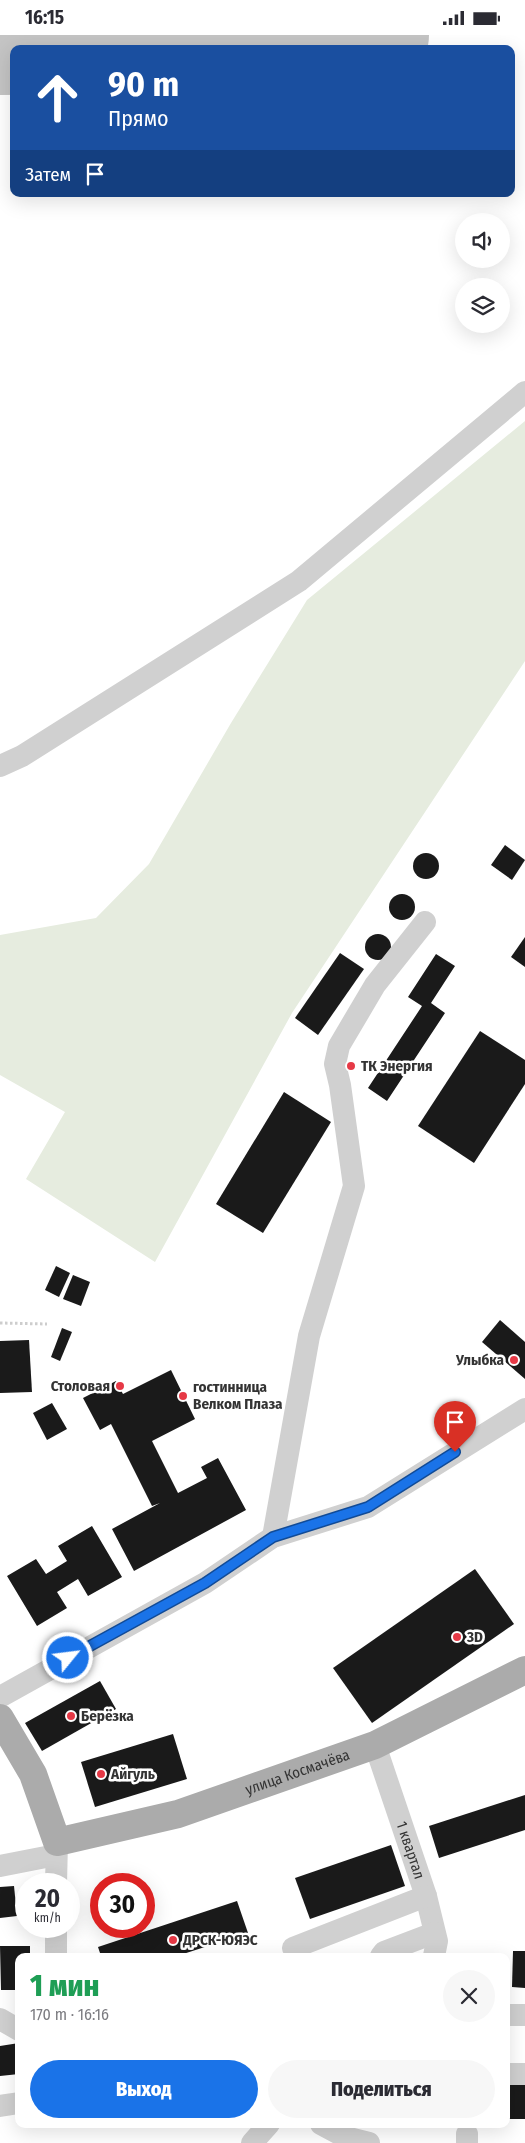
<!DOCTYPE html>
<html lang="ru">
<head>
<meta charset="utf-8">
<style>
	:root { --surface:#fff; --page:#f7f7f7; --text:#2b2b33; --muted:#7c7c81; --accent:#1a73e8 }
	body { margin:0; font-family:"Fira Sans Condensed",sans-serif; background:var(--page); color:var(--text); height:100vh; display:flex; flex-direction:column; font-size:19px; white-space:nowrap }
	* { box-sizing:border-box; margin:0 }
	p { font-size:16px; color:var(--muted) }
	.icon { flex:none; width:28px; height:28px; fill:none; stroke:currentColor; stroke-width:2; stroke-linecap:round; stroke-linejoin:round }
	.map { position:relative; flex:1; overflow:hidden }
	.sheet { position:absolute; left:15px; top:1918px; width:495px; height:175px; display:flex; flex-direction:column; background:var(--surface); border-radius:10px; box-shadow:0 5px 20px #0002 }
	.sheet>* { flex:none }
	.hud { position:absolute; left:10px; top:10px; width:505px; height:152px; border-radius:10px; box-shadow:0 5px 20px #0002; background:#1a4fa0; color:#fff; overflow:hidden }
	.controls { position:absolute; left:455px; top:178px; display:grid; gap:10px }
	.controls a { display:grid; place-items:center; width:55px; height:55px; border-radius:50%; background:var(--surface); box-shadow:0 5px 20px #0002; font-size:25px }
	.speed { position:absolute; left:15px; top:1838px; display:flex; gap:10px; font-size:25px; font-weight:700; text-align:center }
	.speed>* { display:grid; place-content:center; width:65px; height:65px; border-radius:50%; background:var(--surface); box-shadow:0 5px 20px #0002; line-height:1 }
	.speed small { font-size:12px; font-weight:400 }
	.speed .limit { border:8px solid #d22; background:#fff; color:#111 }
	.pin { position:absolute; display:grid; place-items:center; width:42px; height:42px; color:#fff; margin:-51px -21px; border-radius:50% 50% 50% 0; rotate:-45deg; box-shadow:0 0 5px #0007 }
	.pin .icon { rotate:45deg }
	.me { position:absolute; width:55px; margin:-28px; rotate:61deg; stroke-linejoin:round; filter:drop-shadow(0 0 4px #0008) }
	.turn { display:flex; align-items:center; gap:18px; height:105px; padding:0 15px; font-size:22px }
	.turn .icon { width:65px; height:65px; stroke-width:2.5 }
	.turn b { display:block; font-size:35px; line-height:42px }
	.then { display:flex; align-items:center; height:48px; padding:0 15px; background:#0003; gap:10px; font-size:19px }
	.round { display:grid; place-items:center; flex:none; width:52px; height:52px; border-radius:26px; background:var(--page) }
	.summary { display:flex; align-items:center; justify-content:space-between; height:85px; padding:0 15px }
	h1 { font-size:30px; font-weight:800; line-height:38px; color:#1e9e55 }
	.primary-button { display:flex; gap:10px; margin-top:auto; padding:10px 15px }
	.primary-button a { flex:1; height:58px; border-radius:30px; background:var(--accent); color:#fff; font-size:20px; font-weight:800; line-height:58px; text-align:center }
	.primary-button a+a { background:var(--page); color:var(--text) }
	.status { display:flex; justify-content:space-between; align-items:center; height:35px; padding:0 25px; background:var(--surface); direction:ltr }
	.status svg { height:14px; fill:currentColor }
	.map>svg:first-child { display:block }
</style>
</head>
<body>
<div class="status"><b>16:15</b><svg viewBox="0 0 49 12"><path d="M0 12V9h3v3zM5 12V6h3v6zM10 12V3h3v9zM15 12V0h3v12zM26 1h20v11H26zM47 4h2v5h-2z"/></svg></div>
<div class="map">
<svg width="525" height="2108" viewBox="0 0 525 2108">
	<rect width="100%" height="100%" fill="#fff"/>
	<polygon fill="#e6ecdf" points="525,386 525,626 292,978 155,1227 26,1144 65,1077 0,1040 0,900 96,883 149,829 231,688 307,565"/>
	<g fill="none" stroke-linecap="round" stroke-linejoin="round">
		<polyline stroke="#c4c4c4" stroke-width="114" points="0,3 372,0"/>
	</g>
	<g fill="#1a1a1a">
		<polygon points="505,810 525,825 512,845 491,830"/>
		<circle cx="426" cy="831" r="13"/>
		<circle cx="402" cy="872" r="13"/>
		<circle cx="378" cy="912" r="13"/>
		<polygon points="525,902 525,932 511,922"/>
		<polygon points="340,918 364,934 318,1000 295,983"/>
		<polygon points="436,919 455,931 431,968 445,978 387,1066 368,1053 422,971 408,962"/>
		<polygon points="480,996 525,1025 525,1049 474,1128 418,1091"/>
		<polygon points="284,1057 331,1087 263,1198 216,1169"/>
		<polygon points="56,1231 70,1238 59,1262 45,1255"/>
		<polygon points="73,1240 90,1247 81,1271 63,1264"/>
		<polygon points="500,1285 525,1307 525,1344 482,1307"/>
		<polygon points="62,1293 72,1297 60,1326 51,1322"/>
		<polygon points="29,1305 32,1357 0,1358 0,1306"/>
		<polygon points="171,1335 195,1384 152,1406 178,1458 207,1443 201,1432 218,1423 246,1475 134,1536 112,1494 160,1468 152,1471 111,1389 100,1395 83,1363 116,1346 123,1359"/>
		<polygon points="52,1368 67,1394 47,1405 33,1378"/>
		<polygon points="92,1491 122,1542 88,1561 78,1544 57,1557 67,1573 37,1591 7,1541 36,1524 46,1539 67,1526 58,1511"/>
		<polygon points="475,1534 514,1589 372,1688 333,1633"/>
		<polygon points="100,1646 116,1674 42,1716 25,1688"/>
		<polygon points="173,1699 187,1744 95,1772 81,1727"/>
		<polygon points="525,1760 525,1795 439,1823 429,1791"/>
		<polygon points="391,1810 405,1851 310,1884 295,1843"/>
		<polygon points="14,1851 17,1881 0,1883 0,1852"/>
		<polygon points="237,1866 248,1898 177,1921 101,1921 98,1912"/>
		<polygon points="0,1911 30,1911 30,1921 19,1921 19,1955 1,1955"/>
		<polygon points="513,1916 525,1916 525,1953 512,1952"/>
		<polygon points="19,2008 19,2039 0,2041 0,2011"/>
		<rect x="506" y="2050" width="19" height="34"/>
	</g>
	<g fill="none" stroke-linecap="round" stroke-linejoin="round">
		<polyline stroke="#cdcdcd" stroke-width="3" stroke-dasharray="2.5 2.5" stroke-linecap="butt" points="0,1288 47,1289"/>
		<g stroke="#d0d0d0" stroke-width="22">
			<polyline points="0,731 22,721 299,546 525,357"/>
			<polyline points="273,1502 309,1301 354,1151 340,1050 335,1029 339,1011 375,950 425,887"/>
			<polyline points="0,1662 205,1548 273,1502 368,1472 525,1374"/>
			<path id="s1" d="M375 1710 426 1861 437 1906 434 1921"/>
			<polyline points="0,1831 56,1820"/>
			<polyline points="56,1849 57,1807"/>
			<polyline points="293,1913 426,1861"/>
			<polyline points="56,1921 56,1891"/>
			<polyline points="381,1921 384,1917 434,1898"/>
			<polyline points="506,1980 525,1980"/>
			<polyline points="0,1984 19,1995"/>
			<polyline points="506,2039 525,2039"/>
			<polyline points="0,2071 19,2068"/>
			<polyline points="321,2089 345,2102 369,2108"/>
			<polyline points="467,2099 467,2108"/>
			<polyline points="252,2108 269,2089"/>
		</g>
		<path stroke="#ababab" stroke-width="28" id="s2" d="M0 1683 33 1739 57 1807 178 1779 375 1710 525 1635"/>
	</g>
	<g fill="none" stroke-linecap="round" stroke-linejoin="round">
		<defs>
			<polyline id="route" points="68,1623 205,1548 273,1502 368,1472 455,1417"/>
		</defs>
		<use href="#route" stroke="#114b97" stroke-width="12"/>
		<use href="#route" stroke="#1a73e8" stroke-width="9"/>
	</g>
	<g fill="#e63946" stroke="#fff" stroke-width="2">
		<circle cx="351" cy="1031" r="5"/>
		<circle cx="514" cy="1325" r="5"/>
		<circle cx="120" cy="1351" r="5"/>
		<circle cx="183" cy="1361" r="5"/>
		<circle cx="457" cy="1602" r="5"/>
		<circle cx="71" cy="1681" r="5"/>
		<circle cx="101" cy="1739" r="5"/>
		<circle cx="173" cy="1905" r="5"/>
	</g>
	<g text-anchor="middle" stroke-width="5" stroke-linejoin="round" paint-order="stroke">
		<g font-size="15" font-weight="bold" fill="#333" stroke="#fff" text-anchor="start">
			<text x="361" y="1036">ТК Энергия</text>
			<text x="504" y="1330" text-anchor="end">Улыбка</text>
			<text x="110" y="1356" text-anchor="end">Столовая</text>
			<text x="193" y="1357">гостинница<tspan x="193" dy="17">Велком Плаза</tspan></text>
			<text x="467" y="1607">3D</text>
			<text x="81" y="1686">Берёзка</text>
			<text x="111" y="1744">Айгуль</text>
			<text x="183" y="1910">ДРСК-ЮЯЭС</text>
		</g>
		<g font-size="15" fill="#333" stroke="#fff">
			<text dy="5" stroke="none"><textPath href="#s2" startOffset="388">улица Космачёва</textPath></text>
			<text dy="5" stroke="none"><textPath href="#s1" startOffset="111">1 квартал</textPath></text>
		</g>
	</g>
</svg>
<div class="controls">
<a><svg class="icon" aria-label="sound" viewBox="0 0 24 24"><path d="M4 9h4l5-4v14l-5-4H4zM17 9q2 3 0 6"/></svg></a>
<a><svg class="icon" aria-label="layers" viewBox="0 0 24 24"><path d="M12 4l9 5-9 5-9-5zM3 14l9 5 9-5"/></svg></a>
</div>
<div class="speed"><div>20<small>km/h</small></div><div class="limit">30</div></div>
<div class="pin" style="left:455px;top:1417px;background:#d93025"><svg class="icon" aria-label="arrive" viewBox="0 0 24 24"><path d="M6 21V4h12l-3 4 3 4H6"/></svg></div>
<svg class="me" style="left:68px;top:1623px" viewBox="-20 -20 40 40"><circle r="17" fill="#1a73e8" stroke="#fff" stroke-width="3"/><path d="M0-11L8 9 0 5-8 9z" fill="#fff"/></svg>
<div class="hud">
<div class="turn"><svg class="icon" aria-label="ahead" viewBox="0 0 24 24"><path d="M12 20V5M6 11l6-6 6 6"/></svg><div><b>90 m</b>Прямо</div></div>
<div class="then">Затем<svg class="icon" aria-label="arrive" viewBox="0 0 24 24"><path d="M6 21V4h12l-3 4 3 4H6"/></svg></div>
</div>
<section class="sheet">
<div class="summary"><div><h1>1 мин</h1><p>170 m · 16:16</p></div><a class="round"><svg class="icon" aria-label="close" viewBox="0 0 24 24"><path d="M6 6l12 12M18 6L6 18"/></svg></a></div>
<div class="primary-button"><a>Выход</a><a>Поделиться</a></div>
</section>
</div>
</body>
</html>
